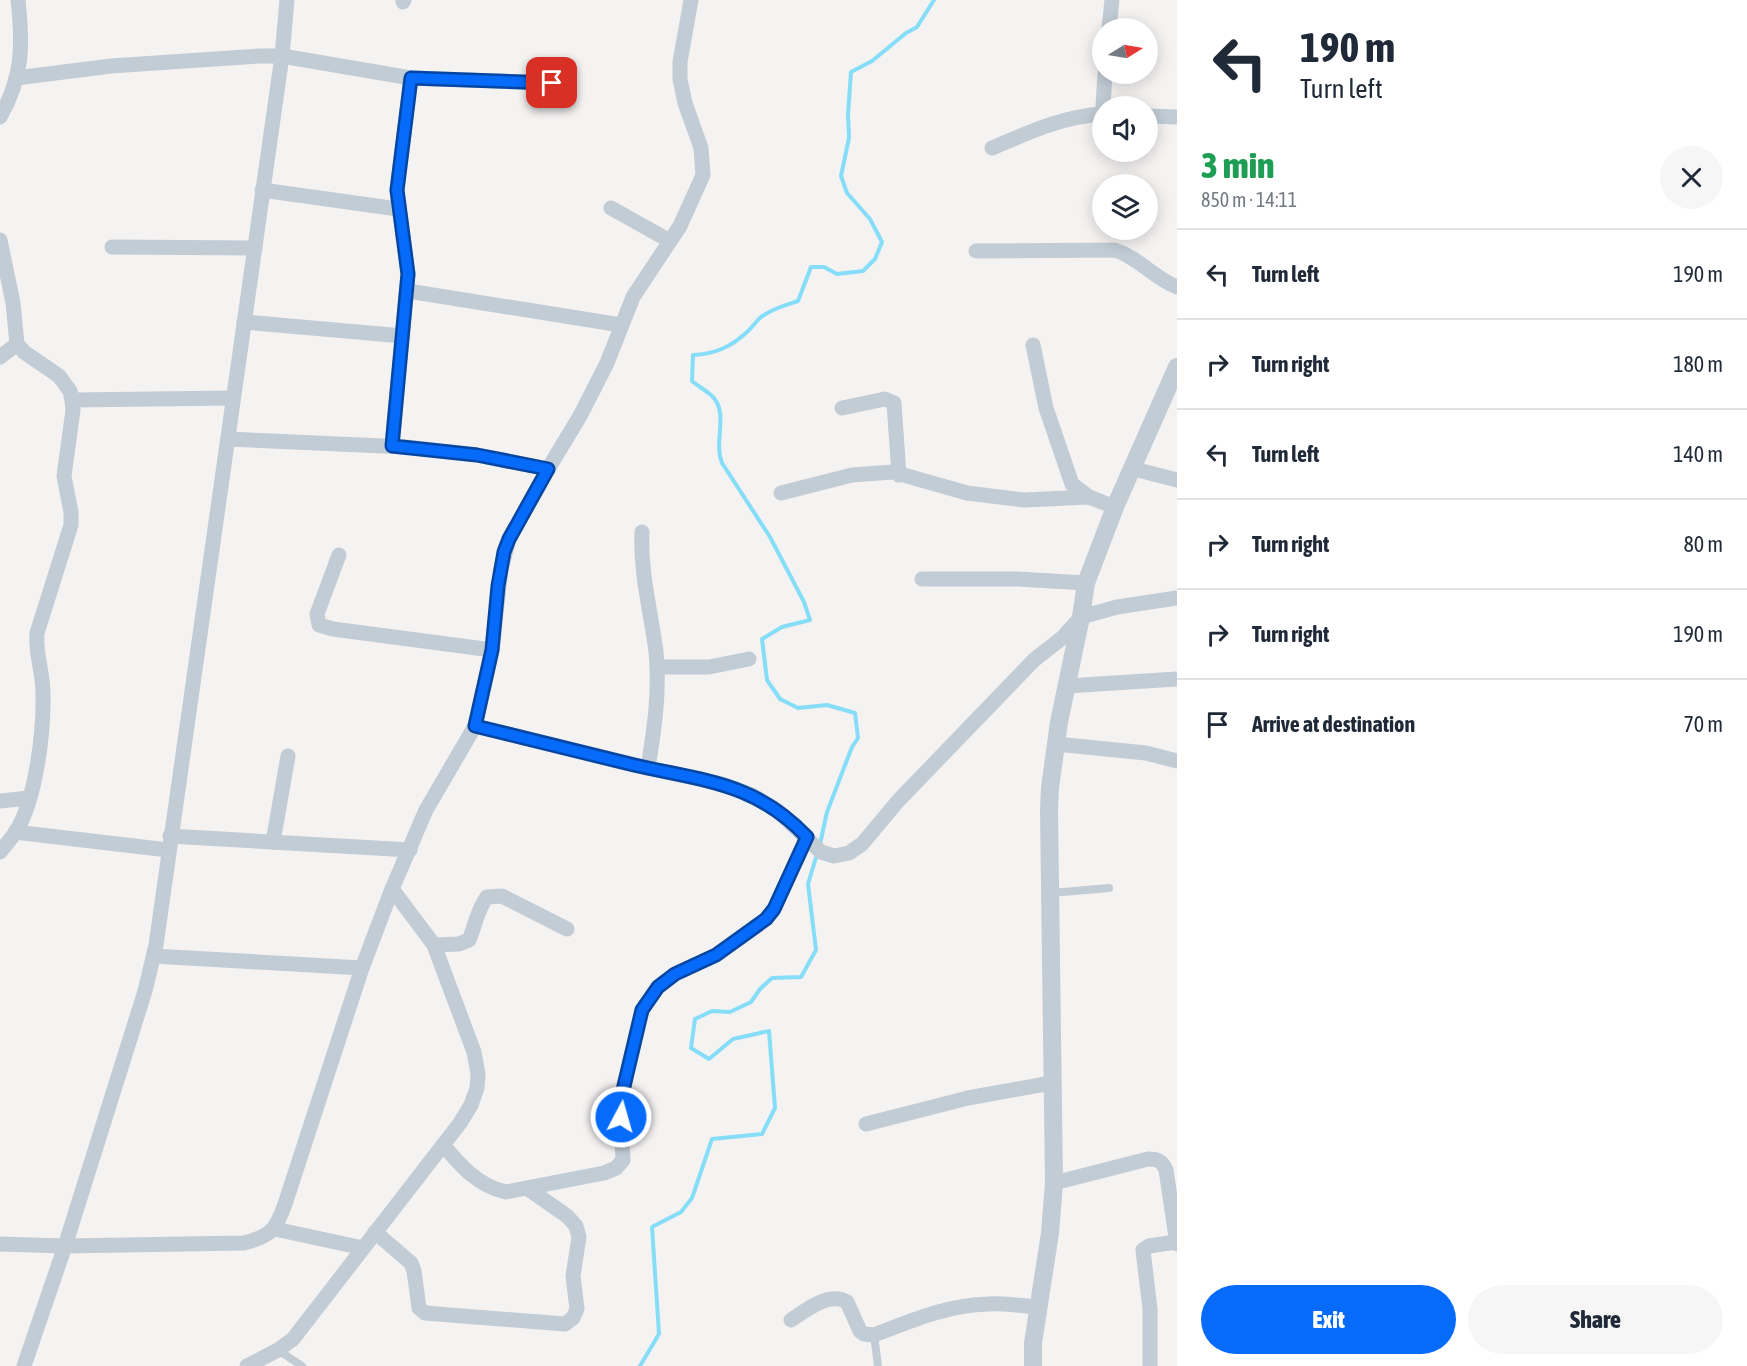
<!DOCTYPE html>
<html lang="en">
<head>
<meta charset="utf-8">
<style>
	:root { --surface:#fff; --page:#f6f6f7; --text:#1f2937; --muted:#747a83; --line:#e0e1e3; --accent:#066bfb }
	body { margin:0; font-family:"Asap Condensed",sans-serif; background:var(--page); color:var(--text); height:100vh; display:flex; flex-direction:column; font-size:22px; white-space:nowrap }
	* { box-sizing:border-box; margin:0 }
	p { font-size:20px; color:var(--muted) }
	.icon { flex:none; width:33px; height:33px; fill:none; stroke:currentColor; stroke-width:2; stroke-linecap:round; stroke-linejoin:round }
	.map { position:relative; flex:1; overflow:hidden }
	.details { display:flex; flex-direction:column; background:var(--surface); width:570px }
	.details>* { flex:none }
	.banner { background:#fff; color:var(--text); overflow:hidden }
	.needle { width:39px; rotate:79deg }
	.tools { position:absolute; left:1092px; top:18px; display:grid; gap:12px }
	.tools a { display:grid; place-items:center; width:66px; height:66px; border-radius:50%; background:var(--surface); box-shadow:0 3px 15px #0003; font-size:30px }
	.pin { position:absolute; display:grid; place-items:center; width:51px; height:51px; color:#fff; margin:-26px; border-radius:12px; box-shadow:0 3px 9px #0006 }
	.me { position:absolute; width:66px; margin:-33px; rotate:6deg; stroke-linejoin:round; filter:drop-shadow(0 0 4px #0008) }
	.turn { display:flex; align-items:center; gap:21px; height:126px; padding:0 24px; font-size:27px }
	.turn .icon { width:78px; height:78px; stroke-width:2.5 }
	.turn b { display:block; font-size:42px; line-height:51px }
	.round { display:grid; place-items:center; flex:none; width:63px; height:63px; border-radius:32px; background:var(--page) }
	.summary { display:flex; align-items:center; justify-content:space-between; height:102px; padding:0 24px }
	h1 { font-size:36px; font-weight:800; line-height:45px; color:#1e9e55 }
	.button { display:flex; gap:12px; margin-top:auto; padding:12px 24px }
	.button a { flex:1; height:69px; border-radius:36px; background:var(--accent); color:#fff; font-size:24px; font-weight:800; line-height:69px; text-align:center }
	.button a+a { background:var(--page); color:var(--text) }
	ul { padding:0; list-style:none }
	li { display:flex; align-items:center; gap:18px; height:90px; padding:0 24px; border-top:2px solid var(--line) }
	li div { flex:1 }
	li b { display:block; font-size:22px }
	li em { font-style:normal }
	main { display:flex; flex:1; min-height:0 }
	.map>svg:first-child { display:block }
</style>
</head>
<body>
<main>
<div class="map">
<svg width="1177" height="1366" viewBox="0 0 1177 1366">
	<rect width="100%" height="100%" fill="#f5f2f2"/>
	<g fill="none" stroke-linecap="round" stroke-linejoin="round">
		<g stroke="#86ddf7" stroke-width="4">
			<path d="M820 844 827 812 852 747 858 738 855 713 827 705 798 708 780 699 767 680 762 639 782 627 810 620 804 602 770 537 722 463C713 441 730 412 711 395 705 390 698 386 692 381L693 355C715 354 731 347 747 332 753 327 757 319 764 315 774 308 786 305 798 301L811 267H824L837 274 863 271 875 259 882 242 870 219 847 193 841 176 849 138 848 114 851 72 872 61 906 33 917 27 934 0"/>
			<polyline points="640,1366 659,1334 652,1227 681,1212 692,1198 712,1139 762,1134 775,1108 769,1031 733,1039 709,1059 691,1048 695,1019 712,1011 730,1012 751,1002 760,989 772,978 801,977 816,950 808,884 817,854"/>
		</g>
		<g stroke="#c2ccd5" stroke-width="8">
			<polyline points="1051,893 1109,888"/>
			<polyline points="874,1335 878,1366"/>
			<polyline points="278,1350 302,1366"/>
		</g>
		<g stroke="#c2ccd5" stroke-width="15">
			<polyline points="403,2 404,0"/>
			<polyline points="1109,28 1112,0"/>
			<polyline points="16,78 111,66 259,56 282,56 411,78 397,191 408,274 392,446"/>
			<polyline points="411,78 552,83"/>
			<polyline points="1103,106 1105,74"/>
			<polyline points="1148,116 1177,117"/>
			<path d="M0 117C23 77 23 45 18 0"/>
			<path d="M992 148C1030 132 1061 117 1102 114"/>
			<polyline points="262,190 398,209"/>
			<polyline points="611,208 670,241"/>
			<path d="M0 240 13 303 17 344 24 352 59 376 70 391 72 400 73 410 64 476 71 512V525L37 633C35 653 43 672 43 693 44 731 36 801 15 833 10 840 5 846 0 852"/>
			<polyline points="112,247 255,248"/>
			<path d="M976 251 1115 250C1139 258 1154 278 1177 287"/>
			<polyline points="408,291 621,325"/>
			<polyline points="244,322 403,336"/>
			<polyline points="1033,345 1046,408 1072,484 1089,497 1115,507"/>
			<polyline points="0,357 17,344"/>
			<polyline points="72,400 233,398"/>
			<polyline points="842,408 885,399 894,403 899,475"/>
			<polyline points="228,439 406,447 477,455 548,469"/>
			<polyline points="1134,469 1177,480"/>
			<polyline points="781,493 852,475 893,472 967,493 1024,500 1089,497"/>
			<path d="M642 532C640 573 651 612 656 652 660 692 654 730 648 768"/>
			<polyline points="339,555 317,614 319,625 333,629 492,650"/>
			<polyline points="922,579 1018,579 1086,583"/>
			<polyline points="657,667 709,667 749,659"/>
			<polyline points="1067,686 1177,679"/>
			<polyline points="475,726 648,768 722,784 752,795 778,811 821,852 834,856 849,853 862,844 898,801 1034,660 1062,638 1081,617 1117,607 1177,598"/>
			<polyline points="1056,744 1146,753 1177,761"/>
			<polyline points="0,801 29,798"/>
			<polyline points="15,832 168,850"/>
			<polyline points="170,836 410,850"/>
			<polyline points="273,842 288,756"/>
			<path d="M434 945 459 944 469 940C475 926 477 910 487 897L502 896 567 929"/>
			<polyline points="154,956 362,968"/>
			<polyline points="866,1124 968,1098 1051,1083"/>
			<path d="M443 1145C461 1166 478 1186 506 1192L604 1173 616 1168 623 1160 620 1103 642 1010 658 987 675 974 716 955 766 919 774 909 807 837"/>
			<path d="M1054 1183 1148 1159C1158 1159 1162 1161 1166 1170L1177 1244"/>
			<polyline points="275,1229 363,1248"/>
			<polyline points="375,1232 411,1263 414,1271 419,1308 425,1313 565,1324 573,1318 577,1309 573,1276 579,1237 576,1226 567,1216 527,1188"/>
			<path d="M0 1244 65 1246 244 1243C271 1236 276 1230 285 1204L362 968 392 889 426 810 475 726 492 650 501 569 509 539 548 469 580 416 607 363 633 297 680 226 703 175 701 148 685 103 680 79V62L691 0"/>
			<path d="M791 1320C805 1311 829 1291 847 1302L860 1331 864 1334 874 1335C911 1321 947 1305 988 1304 1005 1303 1022 1306 1040 1307"/>
			<polyline points="24,1366 65,1246 145,991 156,945 282,56 287,0"/>
			<polyline points="247,1366 278,1350 293,1339 460,1123 471,1105 477,1088 478,1074 474,1052 434,945 392,889"/>
			<polyline points="1150,1366 1150,1309 1143,1250 1149,1246 1176,1242"/>
		</g>
		<polyline stroke="#c2ccd5" stroke-width="18" points="1033,1366 1033,1343 1050,1233 1054,1183 1049,810 1050,788 1059,722 1081,617 1086,583 1115,507 1177,367"/>
	</g>
	<g fill="none" stroke-linecap="round" stroke-linejoin="round">
		<defs>
			<path id="route" d="M552 83 411 78 397 190 408 274 392 446 477 455 548 469 509 539 504 552 498 586 492 650 475 726C528 739 581 752 634 765 703 781 755 782 807 837L774 909 766 919 716 955 675 974 658 987 642 1010 620 1103 621 1117"/>
		</defs>
		<use href="#route" stroke="#0446a3" stroke-width="15"/>
		<use href="#route" stroke="#066bfb" stroke-width="10"/>
	</g>
</svg>
<div class="tools">
<a><svg class="needle" viewBox="-14 -14 28 28"><path d="M0-13l5 13h-10z" fill="#e53935"/><path d="M0 13l5-13h-10z" fill="#747a83"/></svg></a>
<a><svg class="icon" aria-label="sound" viewBox="0 0 24 24"><path d="M4 9h4l5-4v14l-5-4H4zM17 9q2 3 0 6"/></svg></a>
<a><svg class="icon" aria-label="layers" viewBox="0 0 24 24"><path d="M12 4l9 5-9 5-9-5zM3 14l9 5 9-5"/></svg></a>
</div>
<div class="pin" style="left:552px;top:83px;background:#d93025"><svg class="icon" aria-label="arrive" viewBox="0 0 24 24"><path d="M6 21V4h12l-3 4 3 4H6"/></svg></div>
<svg class="me" style="left:621px;top:1117px" viewBox="-20 -20 40 40"><circle r="17" fill="#066bfb" stroke="#fff" stroke-width="3"/><path d="M0-11L8 9 0 5-8 9z" fill="#fff"/></svg>
</div>
<section class="details">
<div class="banner">
<div class="turn"><svg class="icon" aria-label="left" viewBox="0 0 24 24"><path d="M17 20v-9H6M10 6l-5 5 5 5"/></svg><div><b>190 m</b>Turn left</div></div>
</div>
<div class="summary"><div><h1>3 min</h1><p>850 m · 14:11</p></div><a class="round"><svg class="icon" aria-label="close" viewBox="0 0 24 24"><path d="M6 6l12 12M18 6L6 18"/></svg></a></div>
<ul>
<li><svg class="icon" aria-label="left" viewBox="0 0 24 24"><path d="M17 20v-9H6M10 6l-5 5 5 5"/></svg><div><b>Turn left</b></div><em>190 m</em></li>
<li><svg class="icon" aria-label="right" viewBox="0 0 24 24"><path d="M7 20v-9h11M14 6l5 5-5 5"/></svg><div><b>Turn right</b></div><em>180 m</em></li>
<li><svg class="icon" aria-label="left" viewBox="0 0 24 24"><path d="M17 20v-9H6M10 6l-5 5 5 5"/></svg><div><b>Turn left</b></div><em>140 m</em></li>
<li><svg class="icon" aria-label="right" viewBox="0 0 24 24"><path d="M7 20v-9h11M14 6l5 5-5 5"/></svg><div><b>Turn right</b></div><em>80 m</em></li>
<li><svg class="icon" aria-label="right" viewBox="0 0 24 24"><path d="M7 20v-9h11M14 6l5 5-5 5"/></svg><div><b>Turn right</b></div><em>190 m</em></li>
<li><svg class="icon" aria-label="arrive" viewBox="0 0 24 24"><path d="M6 21V4h12l-3 4 3 4H6"/></svg><div><b>Arrive at destination</b></div><em>70 m</em></li>
</ul>
<div class="button"><a>Exit</a><a>Share</a></div>
</section>
</main>
</body>
</html>
